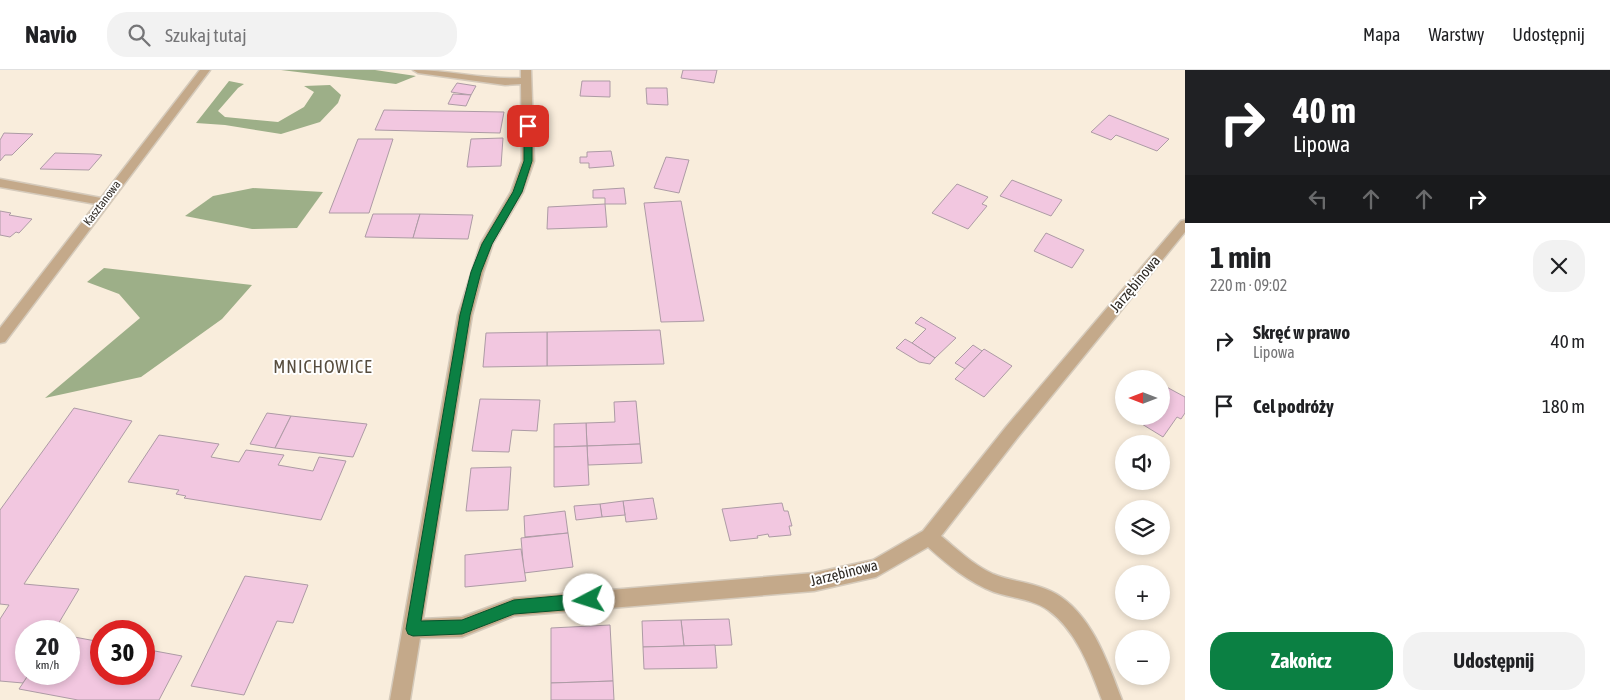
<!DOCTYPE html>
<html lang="pl">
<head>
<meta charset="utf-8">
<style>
	:root { --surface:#fff; --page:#f2f2f2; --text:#202124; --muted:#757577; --line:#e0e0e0; --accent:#0b8043 }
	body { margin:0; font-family:"Asap Condensed",sans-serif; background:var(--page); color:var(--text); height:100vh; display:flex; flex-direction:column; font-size:19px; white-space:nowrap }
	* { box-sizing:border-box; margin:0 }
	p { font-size:16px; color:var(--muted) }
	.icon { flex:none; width:28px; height:28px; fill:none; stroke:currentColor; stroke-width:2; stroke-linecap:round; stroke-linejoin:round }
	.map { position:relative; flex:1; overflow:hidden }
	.side { display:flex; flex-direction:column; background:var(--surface); width:425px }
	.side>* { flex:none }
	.hud { background:#202124; color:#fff; overflow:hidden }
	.needle { width:32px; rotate:270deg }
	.fabs { position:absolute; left:1115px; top:300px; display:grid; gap:10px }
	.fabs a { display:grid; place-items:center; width:55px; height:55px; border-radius:50%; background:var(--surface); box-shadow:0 2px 8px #0003; font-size:25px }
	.speed { position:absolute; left:15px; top:550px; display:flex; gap:10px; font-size:25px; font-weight:700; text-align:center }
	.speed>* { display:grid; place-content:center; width:65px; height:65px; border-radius:50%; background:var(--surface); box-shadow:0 2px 8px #0003; line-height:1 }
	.speed small { font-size:12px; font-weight:400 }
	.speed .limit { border:8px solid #d22; background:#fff; color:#111 }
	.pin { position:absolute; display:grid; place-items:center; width:42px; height:42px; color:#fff; margin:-21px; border-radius:10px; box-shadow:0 2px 8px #0006 }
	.me { position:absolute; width:55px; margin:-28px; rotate:265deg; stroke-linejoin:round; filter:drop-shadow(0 0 4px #0008) }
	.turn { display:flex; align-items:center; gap:18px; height:105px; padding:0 25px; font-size:22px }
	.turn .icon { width:65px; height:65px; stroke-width:2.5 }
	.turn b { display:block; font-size:35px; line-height:42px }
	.lanes { display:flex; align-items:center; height:48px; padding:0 25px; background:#0003; justify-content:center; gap:25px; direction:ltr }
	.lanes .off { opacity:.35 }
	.round { display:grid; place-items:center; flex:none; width:52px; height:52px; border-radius:20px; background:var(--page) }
	.overview { display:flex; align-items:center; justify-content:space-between; height:85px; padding:0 25px }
	h1 { font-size:30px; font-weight:700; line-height:38px }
	.action { display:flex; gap:10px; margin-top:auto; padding:10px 25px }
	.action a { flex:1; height:58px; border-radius:20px; background:var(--accent); color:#fff; font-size:20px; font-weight:700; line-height:58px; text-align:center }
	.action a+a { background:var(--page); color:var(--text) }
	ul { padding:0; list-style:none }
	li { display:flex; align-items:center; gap:15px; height:65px; padding:0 25px }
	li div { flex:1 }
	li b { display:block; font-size:19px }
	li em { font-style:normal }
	header { display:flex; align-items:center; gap:30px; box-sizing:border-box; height:70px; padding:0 25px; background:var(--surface); border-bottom:1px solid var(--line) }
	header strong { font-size:24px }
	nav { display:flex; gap:28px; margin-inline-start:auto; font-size:18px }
	.search { width:350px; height:45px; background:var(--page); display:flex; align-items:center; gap:12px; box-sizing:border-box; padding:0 18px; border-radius:20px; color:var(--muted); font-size:19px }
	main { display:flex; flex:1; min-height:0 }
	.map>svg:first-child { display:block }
</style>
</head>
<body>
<header>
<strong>Navio</strong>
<div class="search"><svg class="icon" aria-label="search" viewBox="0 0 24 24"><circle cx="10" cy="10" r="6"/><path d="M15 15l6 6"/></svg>Szukaj tutaj</div>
<nav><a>Mapa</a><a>Warstwy</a><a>Udostępnij</a></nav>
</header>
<main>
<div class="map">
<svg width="1185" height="630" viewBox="0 0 1185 630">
	<rect width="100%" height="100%" fill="#f9eddc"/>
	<g fill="#9daf88">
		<polygon points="281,0 375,0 416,6 396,14"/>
		<polygon points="229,11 244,14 238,18 218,41 225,47 278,52 304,37 314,22 304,16 330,15 341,25 338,33 320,52 281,64 225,55 196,53"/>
		<polygon points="253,118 323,122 297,158 252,159 185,146 213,126"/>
		<polygon points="104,198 252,215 222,249 141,307 45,328 140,248 119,224 87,212"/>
	</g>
	<g fill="#f2c7e0" stroke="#ad9ba5">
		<polygon points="683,0 717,0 714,13 681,8"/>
		<polygon points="582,11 610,11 610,27 580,26"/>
		<polygon points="457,13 476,16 471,25 451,22"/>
		<polygon points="646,18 667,18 668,35 647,34"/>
		<polygon points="453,24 471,25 466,36 448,34"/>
		<polygon points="384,40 504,42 500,63 375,60"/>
		<polygon points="1109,45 1169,69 1157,81 1116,65 1111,70 1091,62"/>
		<polygon points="4,63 33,64 12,85 5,85 0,91 0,70"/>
		<polygon points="503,68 501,96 467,97 471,69"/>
		<polygon points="358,69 393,69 369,143 329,143"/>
		<polygon points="611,81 614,96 589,98 589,93 580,93 580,87 587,87 587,82"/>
		<polygon points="55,83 93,84 102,85 89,100 40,99"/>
		<polygon points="666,87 689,90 679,123 654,118"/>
		<polygon points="1012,110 1062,130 1051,146 1000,126"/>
		<polygon points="957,114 988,127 982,134 987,136 968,159 932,143"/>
		<polygon points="624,118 626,134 605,134 605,128 593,128 593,120"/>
		<polygon points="681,131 704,251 661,252 644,133"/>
		<polygon points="605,134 607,157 547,159 548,137"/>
		<polygon points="0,141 11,143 9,145 32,149 19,163 16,162 10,167 0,165"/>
		<polygon points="373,144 420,144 413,168 365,167"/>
		<polygon points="420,144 473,145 468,169 413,168"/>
		<polygon points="1046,163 1084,180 1072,198 1034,181"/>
		<polygon points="921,247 956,268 935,288 912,273 926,259 915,253"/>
		<polygon points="660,260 664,294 547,296 547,262"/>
		<polygon points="547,262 547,296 483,297 486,263"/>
		<polygon points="905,269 912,273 935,288 930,294 919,292 896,278"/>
		<polygon points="973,275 982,281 965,299 955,293"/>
		<polygon points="984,279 1012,296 984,327 955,309"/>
		<polygon points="1139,301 1140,302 1152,309 1133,309"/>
		<polygon points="1161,314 1185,327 1185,343 1181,349 1177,347 1163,367 1137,351 1140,346 1161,346"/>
		<polygon points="480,329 540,330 537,361 512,360 509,382 472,381"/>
		<polygon points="636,331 640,374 587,376 586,353 615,352 614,332"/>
		<polygon points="74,338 132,351 24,514 79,519 54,561 26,561 26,604 29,604 23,613 0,611 0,549 9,535 0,534 0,440"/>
		<polygon points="267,343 291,346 275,378 250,374"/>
		<polygon points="291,346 367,354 353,387 275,378"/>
		<polygon points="586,353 587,376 554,377 554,354"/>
		<polygon points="159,365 219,374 211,387 239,392 246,380 284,385 278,395 313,401 319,387 346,391 321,450 184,428 186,426 176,424 179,420 128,412"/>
		<polygon points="640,374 642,393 588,395 587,376"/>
		<polygon points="587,376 589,415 554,417 554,377"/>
		<polygon points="511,397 508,440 466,441 471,398"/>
		<polygon points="653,428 657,449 626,452 623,431"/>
		<polygon points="623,431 625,445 602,447 600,434"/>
		<polygon points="782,433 784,441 788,441 792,456 789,456 791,465 769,467 768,464 757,466 758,468 730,471 722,439"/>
		<polygon points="600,434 602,447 576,450 574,436"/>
		<polygon points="565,441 568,463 525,467 524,446"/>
		<polygon points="568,463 573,497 524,503 521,468"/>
		<polygon points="521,479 526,511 465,517 465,485"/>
		<polygon points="245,506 308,515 293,553 277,551 244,625 191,616"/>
		<polygon points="729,549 732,575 684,576 681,550"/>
		<polygon points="681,550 684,576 643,577 642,551"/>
		<polygon points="610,555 613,611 551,613 551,558"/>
		<polygon points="69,566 101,572 101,604 144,604 144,579 182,586 159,630 78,630 19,619 29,604 69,604"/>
		<polygon points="715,575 717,598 644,599 643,577"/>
		<polygon points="613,611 614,630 551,630 551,613"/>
	</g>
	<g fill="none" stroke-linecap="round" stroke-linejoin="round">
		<defs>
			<g id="minor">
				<polygon points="200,0 210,0 5,272 0,273 0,258 96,134 0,117 0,109 101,128"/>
				<path d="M413 0C449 0 485 10 521 8V0H531L534 91 523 122 493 173 483 203 472 245 423 549 462 547 514 528 814 503 873 490 923 461 1006 357 1181 151 1185 150V162L1018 367 941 466C957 479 973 495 993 504 1015 513 1041 513 1061 527 1094 550 1108 594 1122 630H1102C1090 598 1077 561 1048 540 1033 529 1011 528 994 522 968 512 948 495 928 477L876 507 814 521 514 546 462 567 420 568 410 630H390L458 245 481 173 511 122 522 91 521 14 505 15 418 3Z"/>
			</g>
		</defs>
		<use href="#minor" stroke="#d5cabb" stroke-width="3"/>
		<use href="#minor" fill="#c4a98a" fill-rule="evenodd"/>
	</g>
	<polygon fill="#0b8043" stroke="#07532c" points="528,53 532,56 532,91 522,122 492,174 481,202 470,245 421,551 462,550 514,530 589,523 594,526 596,530 594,535 589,538 514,544 462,564 413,566 408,564 406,559 460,245 471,202 482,174 513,122 524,91 524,56"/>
	<g text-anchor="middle" stroke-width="4" stroke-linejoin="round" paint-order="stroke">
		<g font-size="12" fill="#302b25" stroke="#fff">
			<text transform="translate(102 133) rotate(-53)" y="4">Kasztanowa</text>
		</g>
		<g font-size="15" fill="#302b25" stroke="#fff">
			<text transform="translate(1135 214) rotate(-50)" y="5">Jarzębinowa</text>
			<text transform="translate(844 503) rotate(-14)" y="5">Jarzębinowa</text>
		</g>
		<g font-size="18" letter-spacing="1" fill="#574d3e" stroke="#fff">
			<text x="323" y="303">MNICHOWICE</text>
		</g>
	</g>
</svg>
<div class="fabs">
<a><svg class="needle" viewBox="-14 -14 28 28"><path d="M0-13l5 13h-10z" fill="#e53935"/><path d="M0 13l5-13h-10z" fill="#757577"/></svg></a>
<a><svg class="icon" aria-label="sound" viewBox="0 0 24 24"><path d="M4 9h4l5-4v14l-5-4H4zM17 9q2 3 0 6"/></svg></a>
<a><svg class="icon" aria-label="layers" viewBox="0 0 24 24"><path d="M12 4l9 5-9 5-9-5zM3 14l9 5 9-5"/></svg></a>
<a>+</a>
<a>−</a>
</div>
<div class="speed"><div>20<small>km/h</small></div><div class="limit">30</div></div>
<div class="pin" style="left:528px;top:56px;background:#d93025"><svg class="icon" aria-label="arrive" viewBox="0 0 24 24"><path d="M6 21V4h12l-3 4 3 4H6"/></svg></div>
<svg class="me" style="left:589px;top:530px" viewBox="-20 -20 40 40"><circle r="19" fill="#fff"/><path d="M0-13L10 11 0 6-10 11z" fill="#0b8043"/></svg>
</div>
<section class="side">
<div class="hud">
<div class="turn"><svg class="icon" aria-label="right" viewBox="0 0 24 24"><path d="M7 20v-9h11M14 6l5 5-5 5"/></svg><div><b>40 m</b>Lipowa</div></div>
<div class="lanes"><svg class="icon off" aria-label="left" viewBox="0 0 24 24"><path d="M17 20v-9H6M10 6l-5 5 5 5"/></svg><svg class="icon off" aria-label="ahead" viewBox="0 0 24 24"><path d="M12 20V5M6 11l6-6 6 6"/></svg><svg class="icon off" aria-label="ahead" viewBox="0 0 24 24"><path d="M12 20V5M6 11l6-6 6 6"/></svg><svg class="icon" aria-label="right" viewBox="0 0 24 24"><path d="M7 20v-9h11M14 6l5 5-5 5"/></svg></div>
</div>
<div class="overview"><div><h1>1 min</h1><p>220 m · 09:02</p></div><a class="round"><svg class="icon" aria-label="close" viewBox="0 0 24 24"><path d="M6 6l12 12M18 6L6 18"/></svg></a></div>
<ul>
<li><svg class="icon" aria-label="right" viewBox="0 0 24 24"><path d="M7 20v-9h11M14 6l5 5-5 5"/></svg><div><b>Skręć w prawo</b><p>Lipowa</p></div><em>40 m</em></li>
<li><svg class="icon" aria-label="arrive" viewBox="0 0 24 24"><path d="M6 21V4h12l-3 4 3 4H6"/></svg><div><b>Cel podróży</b></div><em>180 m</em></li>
</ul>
<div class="action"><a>Zakończ</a><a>Udostępnij</a></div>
</section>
</main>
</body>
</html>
